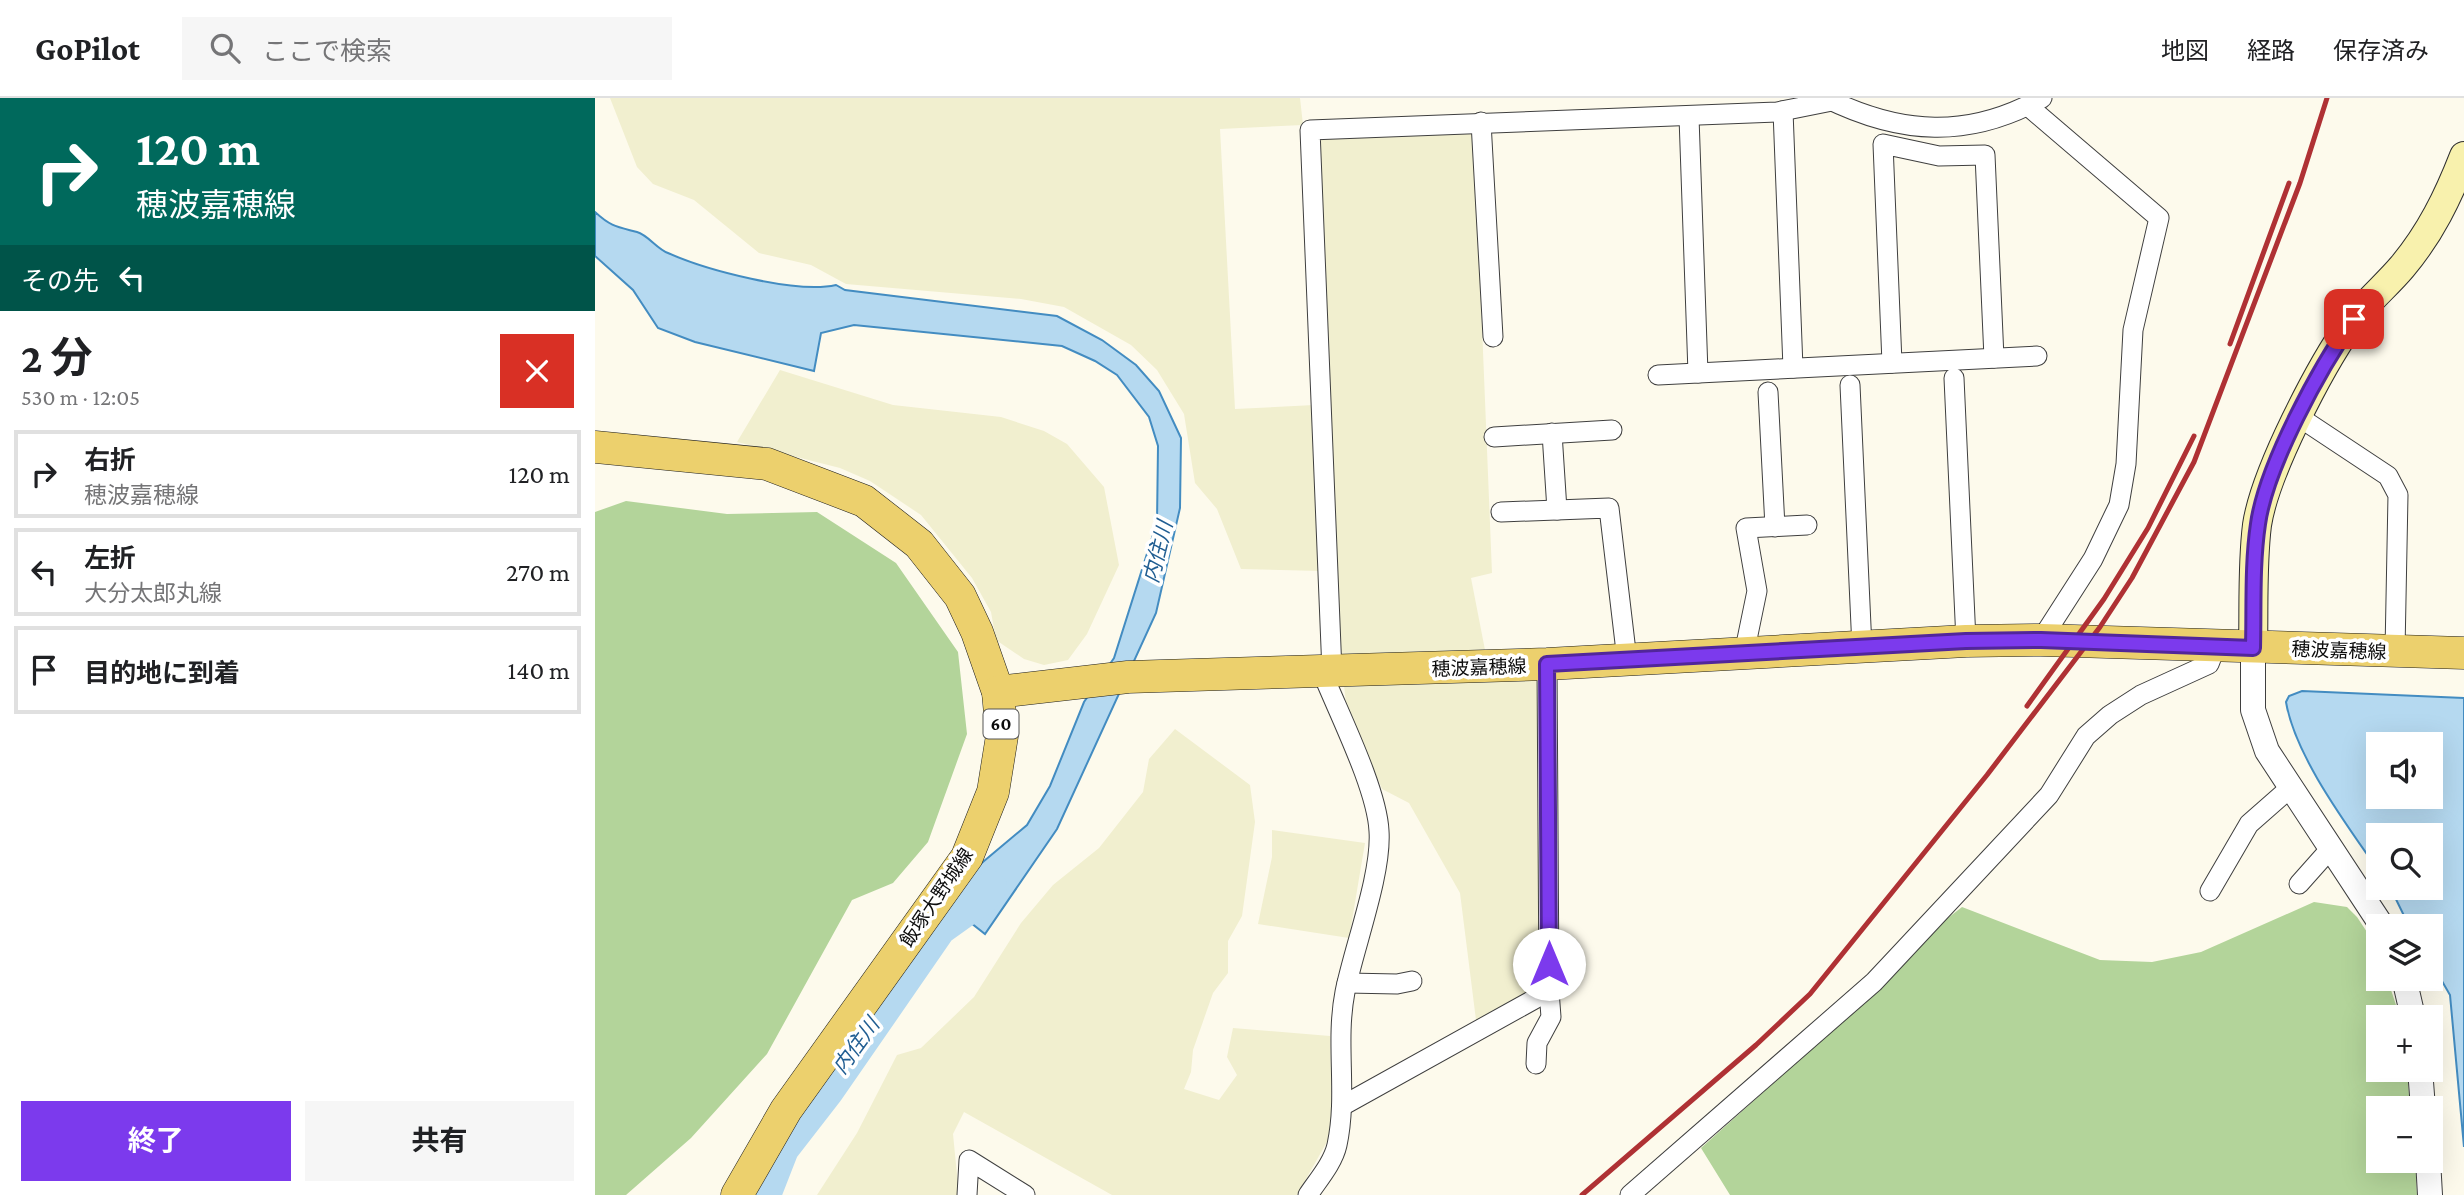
<!DOCTYPE html>
<html lang="ja">
<head>
<meta charset="utf-8">
<style>
	:root { --surface:#fff; --page:#f6f6f6; --text:#202124; --muted:#757577; --line:#e0e0e0; --accent:#7c3aed }
	body { margin:0; font-family:"Crimson Pro","Noto Sans JP",serif; background:var(--page); color:var(--text); height:100vh; display:flex; flex-direction:column; font-size:26px; white-space:nowrap }
	* { box-sizing:border-box; margin:0 }
	p { font-size:23px; color:var(--muted) }
	.icon { flex:none; width:38px; height:38px; fill:none; stroke:currentColor; stroke-width:2; stroke-linecap:round; stroke-linejoin:round }
	.map { position:relative; flex:1; overflow:hidden }
	.panel { display:flex; flex-direction:column; background:var(--surface); width:595px }
	.panel>* { flex:none }
	.top-card { background:#00695c; color:#fff; overflow:hidden }
	.fabs { position:absolute; left:1771px; top:634px; display:grid; gap:14px }
	.fabs a { display:grid; place-items:center; width:77px; height:77px; border-radius:0px; background:var(--surface); box-shadow:0 7px 28px #0002; font-size:35px }
	.pin { position:absolute; display:grid; place-items:center; width:60px; height:60px; color:#fff; margin:-30px; border-radius:14px; box-shadow:0 4px 10px #0006 }
	.me { position:absolute; width:77px; margin:-38px; rotate:0deg; stroke-linejoin:round; filter:drop-shadow(0 0 5px #0008) }
	.turn { display:flex; align-items:center; gap:24px; height:147px; padding:0 21px; font-size:32px }
	.turn .icon { width:91px; height:91px; stroke-width:2.5 }
	.turn b { display:block; font-size:49px; line-height:60px }
	.then { display:flex; align-items:center; height:66px; padding:0 21px; background:#0003; gap:14px; font-size:26px }
	.round { display:grid; place-items:center; flex:none; width:74px; height:74px; border-radius:0px; background:var(--page) }
	.head { display:flex; align-items:center; justify-content:space-between; height:119px; padding:0 21px }
	h1 { font-size:42px; font-weight:700; line-height:52px }
	.primary-button { display:flex; gap:14px; margin-top:auto; padding:14px 21px }
	.primary-button a { flex:1; height:80px; border-radius:0px; background:var(--accent); color:#fff; font-size:28px; font-weight:700; line-height:80px; text-align:center }
	.primary-button a+a { background:var(--page); color:var(--text) }
	ul { padding:0; list-style:none }
	li { display:flex; align-items:center; gap:21px; height:88px; margin:0 14px 10px; padding:0 7px; border:4px solid var(--line); border-radius:0px }
	li div { flex:1 }
	li b { display:block; font-size:26px }
	li em { font-style:normal }
	header { display:flex; align-items:center; gap:42px; box-sizing:border-box; height:98px; padding:0 35px; background:var(--surface); border-bottom:2px solid var(--line) }
	header strong { font-size:33px }
	nav { display:flex; gap:38px; margin-inline-start:auto; font-size:24px }
	.search { width:490px; height:63px; background:var(--page); display:flex; align-items:center; gap:18px; box-sizing:border-box; padding:0 24px; border-radius:0px; color:var(--muted); font-size:26px }
	main { display:flex; flex:1; min-height:0 }
	.map>svg:first-child { display:block }
</style>
</head>
<body>
<header>
<strong>GoPilot</strong>
<div class="search"><svg class="icon" aria-label="search" viewBox="0 0 24 24"><circle cx="10" cy="10" r="6"/><path d="M15 15l6 6"/></svg>ここで検索</div>
<nav><a>地図</a><a>経路</a><a>保存済み</a></nav>
</header>
<main>
<section class="panel">
<div class="top-card">
<div class="turn"><svg class="icon" aria-label="right" viewBox="0 0 24 24"><path d="M7 20v-9h11M14 6l5 5-5 5"/></svg><div><b>120 m</b>穂波嘉穂線</div></div>
<div class="then">その先<svg class="icon" aria-label="left" viewBox="0 0 24 24"><path d="M17 20v-9H6M10 6l-5 5 5 5"/></svg></div>
</div>
<div class="head"><div><h1>2 分</h1><p>530 m · 12:05</p></div><a class="round" style="background:#d93025;color:#fff"><svg class="icon" aria-label="close" viewBox="0 0 24 24"><path d="M6 6l12 12M18 6L6 18"/></svg></a></div>
<ul>
<li><svg class="icon" aria-label="right" viewBox="0 0 24 24"><path d="M7 20v-9h11M14 6l5 5-5 5"/></svg><div><b>右折</b><p>穂波嘉穂線</p></div><em>120 m</em></li>
<li><svg class="icon" aria-label="left" viewBox="0 0 24 24"><path d="M17 20v-9H6M10 6l-5 5 5 5"/></svg><div><b>左折</b><p>大分太郎丸線</p></div><em>270 m</em></li>
<li><svg class="icon" aria-label="arrive" viewBox="0 0 24 24"><path d="M6 21V4h12l-3 4 3 4H6"/></svg><div><b>目的地に到着</b></div><em>140 m</em></li>
</ul>
<div class="primary-button"><a>終了</a><a>共有</a></div>
</section>
<div class="map">
<svg width="1869" height="1097" viewBox="0 0 1869 1097">
	<rect width="100%" height="100%" fill="#fdfaec"/>
	<g fill="#f1efcf">
		<polygon points="15,0 705,0 708,27 625,31 640,311 719,307 726,473 646,471 622,411 600,385 589,316 562,272 536,247 469,209 426,201 251,186 216,167 164,155 99,102 58,86 42,69"/>
		<polygon points="879,31 897,475 876,480 890,552 744,558 721,37"/>
		<polygon points="185,272 298,307 406,319 449,333 472,346 509,389 524,467 492,536 473,562 449,567 429,561 401,542 396,514 377,480 326,417 275,383 245,370 142,344"/>
		<polygon points="946,582 946,895 882,930 865,795 814,705 787,691 751,606 749,587"/>
		<polygon points="580,631 655,687 660,724 647,818 633,843 633,875 618,895 598,952 596,974 589,991 624,1002 642,977 632,959 638,930 735,938 737,1013 733,1042 702,1097 517,1097 369,1014 358,1036 364,1097 222,1097 262,1035 302,957 326,950 379,899 426,825 458,787 504,750 548,694 554,661"/>
		<polygon points="677,732 770,745 754,840 663,826 677,759"/>
	</g>
	<g fill="#b3d49a">
		<polygon points="31,403 132,416 222,414 301,465 363,554 372,636 333,744 298,785 257,802 172,956 96,1040 31,1097 0,1097 0,414"/>
		<polygon points="1719,804 1752,809 1762,819 1782,849 1783,880 1792,880 1805,919 1783,919 1783,971 1812,971 1815,1010 1783,1010 1783,1062 1820,1062 1822,1097 1135,1097 1106,1050 1279,895 1335,834 1367,809 1505,862 1557,864 1606,854"/>
	</g>
	<g fill="#b5d9f0" stroke="#438cc1" stroke-width="2" fill-rule="evenodd">
		<path d="M0 114C16 129 23 129 42 134 53 137 62 151 73 155 111 172 201 196 241 187L250 192 462 218 507 242 541 267 564 293 586 340 585 410 561 515 462 731 390 836 352 806 376 774 432 727 455 688 489 604 519 560 562 424 563 348 554 319 522 277 500 263 467 248 259 227 226 235 219 273 100 244 63 230 38 192 0 158Z"/>
		<path d="M1707 593 1869 600V1049L1855 897 1836 864V828H1814L1795 789H1836V737H1783V772C1752 727 1700 658 1691 604L1694 598ZM1783 646H1836V698H1783Z"/>
	</g>
	<g fill="none" stroke-linecap="round" stroke-linejoin="round">
		<polyline stroke="#b5d9f0" stroke-width="32" points="170,1097 188,1051 233,993 345,831 387,801 396,789"/>
		<defs>
			<g id="minor">
				<path d="M1231 0C1306 37 1374 41 1447 0"/>
				<polyline points="1433,8 1564,120 1538,232 1531,366 1524,407 1498,461 1446,542"/>
				<polyline points="1188,13 1198,270"/>
				<polyline points="1094,19 1103,275"/>
				<polyline points="886,24 898,239"/>
				<polyline points="1297,265 1288,46 1344,58 1390,57 1399,260"/>
				<polyline points="1063,277 1442,258"/>
				<polyline points="1359,280 1371,543"/>
				<polyline points="1255,287 1267,550"/>
				<polyline points="1173,294 1180,429"/>
				<polyline points="1704,319 1793,378 1803,397 1800,553"/>
				<polyline points="957,335 962,412"/>
				<polyline points="899,339 1017,332"/>
				<polyline points="906,414 1014,410 1032,562"/>
				<polyline points="1149,556 1162,493 1151,430 1212,427"/>
				<polyline points="737,574 715,32 1182,14 1237,3"/>
				<polyline points="1704,786 1736,750"/>
				<polyline points="1615,793 1654,726 1695,690"/>
				<polyline points="752,885 802,886 817,883"/>
				<polyline points="941,966 942,945 956,919 954,893"/>
				<polyline points="747,1008 954,893 952,566"/>
				<polyline points="372,1097 374,1062 430,1097"/>
				<path d="M713 1097C723 1082 738 1065 742 1047 753 996 740 945 750 894 759 849 787 776 784 733 782 691 744 616 727 574"/>
				<polyline points="1035,1097 1279,884 1454,697 1491,638 1515,617 1546,597 1614,566 1621,548"/>
			</g>
			<g id="tertiary">
				<polyline points="1658,550 1658,612 1672,653 1787,828"/>
				<polyline points="1809,880 1818,919"/>
				<polyline points="1825,971 1828,1010"/>
				<polyline points="1833,1062 1835,1097"/>
			</g>
			<path id="secondary" d="M1658 550C1659 509 1657 467 1662 427 1670 374 1725 269 1756 225 1771 204 1791 188 1807 169 1835 136 1853 99 1869 58"/>
			<g id="primary">
				<polyline points="0,349 172,366 269,403 324,446 365,498 382,534 403,594 407,638 398,694 372,759 191,1012 142,1097"/>
				<polyline points="403,594 533,579 952,566 1371,543 1446,542 1869,555"/>
			</g>
		</defs>
		<use href="#minor" stroke="#3f3f3f" stroke-width="21"/>
		<use href="#tertiary" stroke="#3f3f3f" stroke-width="26"/>
		<use href="#secondary" stroke="#2e2e2e" stroke-width="30"/>
		<use href="#primary" stroke="#1d1d1d" stroke-width="33"/>
		<use href="#minor" stroke="#fff" stroke-width="19"/>
		<use href="#tertiary" stroke="#fff" stroke-width="24"/>
		<use href="#secondary" stroke="#f8f1ad" stroke-width="28"/>
		<use href="#primary" stroke="#ecd06d" stroke-width="32"/>
		<g stroke="#af3134" stroke-width="5">
			<polyline points="1635,246 1694,85"/>
			<polyline points="1432,608 1509,501 1553,430 1599,338"/>
			<polyline points="987,1097 1161,947 1215,896 1392,677 1505,529 1537,480 1599,364 1705,85 1732,0"/>
		</g>
	</g>
	<g fill="none" stroke-linecap="round" stroke-linejoin="round">
		<defs>
			<path id="route" d="M954 866 952 566 1371 543 1446 542 1658 550C1659 509 1657 466 1663 426 1671 368 1725 269 1759 221"/>
		</defs>
		<use href="#route" stroke="#51269a" stroke-width="18"/>
		<use href="#route" stroke="#7c3aed" stroke-width="12"/>
	</g>
	<g text-anchor="middle" stroke-width="7" stroke-linejoin="round" paint-order="stroke">
		<rect fill="#fff" stroke="#555" stroke-width="2" x="388.5" y="611.5" width="35" height="29" rx="5"/>
		<g font-size="18" font-weight="bold" fill="#0c0c0c">
			<text x="406" y="632">60</text>
		</g>
		<g font-size="19" fill="#0c0c0c" stroke="#fff">
			<text transform="translate(1744 552) rotate(2)" y="7">穂波嘉穂線</text>
			<text transform="translate(884 569) rotate(-2)" y="7">穂波嘉穂線</text>
			<text transform="translate(341 799) rotate(-56)" y="7">飯塚大野城線</text>
		</g>
		<g font-size="21" font-style="italic" fill="#215e92" stroke="#fff">
			<text transform="translate(563 454) rotate(-76)" y="7">内住川</text>
			<text transform="translate(261 948) rotate(-54)" y="7">内住川</text>
		</g>
	</g>
</svg>
<div class="fabs">
<a><svg class="icon" aria-label="sound" viewBox="0 0 24 24"><path d="M4 9h4l5-4v14l-5-4H4zM17 9q2 3 0 6"/></svg></a>
<a><svg class="icon" aria-label="search" viewBox="0 0 24 24"><circle cx="10" cy="10" r="6"/><path d="M15 15l6 6"/></svg></a>
<a><svg class="icon" aria-label="layers" viewBox="0 0 24 24"><path d="M12 4l9 5-9 5-9-5zM3 14l9 5 9-5"/></svg></a>
<a>+</a>
<a>−</a>
</div>
<div class="pin" style="left:1759px;top:221px;background:#d93025"><svg class="icon" aria-label="arrive" viewBox="0 0 24 24"><path d="M6 21V4h12l-3 4 3 4H6"/></svg></div>
<svg class="me" style="left:954px;top:866px" viewBox="-20 -20 40 40"><circle r="19" fill="#fff"/><path d="M0-13L10 11 0 6-10 11z" fill="#7c3aed"/></svg>
</div>
</main>
</body>
</html>
